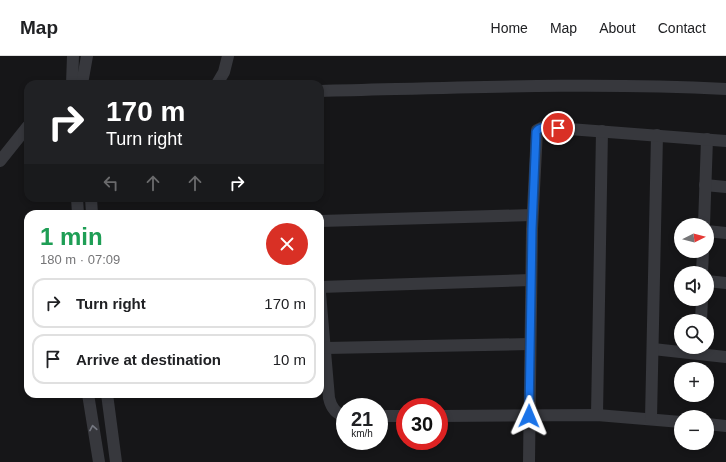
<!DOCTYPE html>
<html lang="en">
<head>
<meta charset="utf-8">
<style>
	:root { --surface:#fff; --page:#f2f2f2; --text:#202124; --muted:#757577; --line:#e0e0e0 }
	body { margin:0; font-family:Arial,sans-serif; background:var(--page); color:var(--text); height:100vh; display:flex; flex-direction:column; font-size:15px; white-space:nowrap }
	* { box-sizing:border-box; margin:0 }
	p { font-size:13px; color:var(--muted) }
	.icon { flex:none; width:22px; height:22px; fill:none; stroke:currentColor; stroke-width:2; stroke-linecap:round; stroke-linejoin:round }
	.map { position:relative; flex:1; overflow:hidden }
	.details { position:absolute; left:24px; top:154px; width:300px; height:188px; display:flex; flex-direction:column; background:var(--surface); border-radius:12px; box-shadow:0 2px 6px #0003 }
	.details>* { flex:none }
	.top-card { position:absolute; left:24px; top:24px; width:300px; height:122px; border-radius:12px; box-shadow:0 2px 6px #0003; background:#202124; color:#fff; overflow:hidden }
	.needle { width:26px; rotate:84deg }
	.fabs { position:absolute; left:674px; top:162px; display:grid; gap:8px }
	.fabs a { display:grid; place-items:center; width:40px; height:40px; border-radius:50%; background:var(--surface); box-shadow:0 2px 6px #0003; font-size:20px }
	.speed { position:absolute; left:336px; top:342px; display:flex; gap:8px; font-size:20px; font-weight:700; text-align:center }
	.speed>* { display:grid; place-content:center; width:52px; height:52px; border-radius:50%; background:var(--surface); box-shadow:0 2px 6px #0003; line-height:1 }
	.speed small { font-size:10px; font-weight:400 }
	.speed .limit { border:6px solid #d22; background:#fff; color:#111 }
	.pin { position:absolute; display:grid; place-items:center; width:34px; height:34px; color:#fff; margin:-17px; border:2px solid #fff; border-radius:50%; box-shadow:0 1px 4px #0007 }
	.me { position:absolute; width:44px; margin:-22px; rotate:1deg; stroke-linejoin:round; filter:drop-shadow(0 0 3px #0008) }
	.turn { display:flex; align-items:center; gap:14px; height:84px; padding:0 16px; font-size:18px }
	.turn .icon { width:52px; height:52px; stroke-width:2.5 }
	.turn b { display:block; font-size:28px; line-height:34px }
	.lanes { display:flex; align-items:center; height:38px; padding:0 16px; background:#0003; justify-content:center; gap:20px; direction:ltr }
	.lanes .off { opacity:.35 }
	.round { display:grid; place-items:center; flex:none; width:42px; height:42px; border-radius:21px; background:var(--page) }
	.summary { display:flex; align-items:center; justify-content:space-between; height:68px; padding:0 16px }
	h1 { font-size:24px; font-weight:700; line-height:30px; color:#1e9e55 }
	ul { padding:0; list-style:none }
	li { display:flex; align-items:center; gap:12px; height:50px; margin:0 8px 6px; padding:0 8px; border:2px solid var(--line); border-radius:12px }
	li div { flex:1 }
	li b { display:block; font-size:15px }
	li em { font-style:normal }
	header { display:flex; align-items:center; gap:24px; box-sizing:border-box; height:56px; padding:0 20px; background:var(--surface); border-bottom:1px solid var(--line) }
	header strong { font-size:19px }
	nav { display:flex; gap:22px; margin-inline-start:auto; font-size:14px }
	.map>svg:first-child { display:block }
</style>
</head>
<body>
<header>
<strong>Map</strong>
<nav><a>Home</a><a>Map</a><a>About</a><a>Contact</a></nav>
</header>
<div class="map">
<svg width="726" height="406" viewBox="0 0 726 406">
	<rect width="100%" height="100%" fill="#161618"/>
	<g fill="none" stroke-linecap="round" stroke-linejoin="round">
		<g stroke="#37383d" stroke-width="12">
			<polyline points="72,28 73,0"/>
			<polyline points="82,28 87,0"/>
			<polyline points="217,28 224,16 228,0"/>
			<path d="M320 35C455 32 591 26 726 33"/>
			<polyline points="0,105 28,70"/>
			<polyline points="705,129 726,131"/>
			<polyline points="77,142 78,158"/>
			<polyline points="91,142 92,158"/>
			<polyline points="320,165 532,159"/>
			<polyline points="704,169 707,83"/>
			<polyline points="707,175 726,177"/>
			<polyline points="702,217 703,195"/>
			<polyline points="707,225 726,227"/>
			<polyline points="320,231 531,224"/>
			<path d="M320 237 329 342C331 351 335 358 345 360"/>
			<polyline points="701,265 702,243"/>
			<polyline points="326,292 529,288"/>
			<polyline points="653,293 726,301"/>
			<polyline points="88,338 99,406"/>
			<polyline points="107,338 116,406"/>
			<polyline points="597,359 602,75"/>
			<polyline points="379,360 405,360"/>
			<polyline points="439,360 597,359 681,366"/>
			<polyline points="651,363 657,79"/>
			<polyline points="707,368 726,370"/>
			<polyline points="529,406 532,173 537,74 543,71 726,85"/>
		</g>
	</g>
	<defs><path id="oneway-chevron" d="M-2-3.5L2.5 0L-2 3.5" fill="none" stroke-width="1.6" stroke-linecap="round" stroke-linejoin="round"/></defs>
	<use stroke="#757881" href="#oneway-chevron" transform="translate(93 372) rotate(-100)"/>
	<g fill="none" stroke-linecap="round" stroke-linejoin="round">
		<defs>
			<path id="route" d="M529 360 532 173 536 76C540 69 550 72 558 72"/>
		</defs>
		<use href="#route" stroke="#114b97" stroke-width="10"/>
		<use href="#route" stroke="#1a73e8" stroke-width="7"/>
	</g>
</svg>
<div class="fabs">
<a><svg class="needle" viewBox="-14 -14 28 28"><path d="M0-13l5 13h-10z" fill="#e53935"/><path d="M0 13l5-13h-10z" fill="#757577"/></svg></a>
<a><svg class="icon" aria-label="sound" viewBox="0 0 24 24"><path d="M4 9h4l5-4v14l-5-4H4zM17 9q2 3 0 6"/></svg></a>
<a><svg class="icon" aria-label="search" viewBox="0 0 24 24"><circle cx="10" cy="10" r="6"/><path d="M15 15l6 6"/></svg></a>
<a>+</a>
<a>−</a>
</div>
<div class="speed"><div>21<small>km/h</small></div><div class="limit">30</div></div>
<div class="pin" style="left:558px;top:72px;background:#d93025"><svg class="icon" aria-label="arrive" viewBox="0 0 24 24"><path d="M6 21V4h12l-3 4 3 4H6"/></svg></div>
<svg class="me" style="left:529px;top:360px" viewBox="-20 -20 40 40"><path d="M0-17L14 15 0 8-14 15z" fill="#1a73e8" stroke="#fff" stroke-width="4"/></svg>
<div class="top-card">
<div class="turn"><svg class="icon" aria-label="right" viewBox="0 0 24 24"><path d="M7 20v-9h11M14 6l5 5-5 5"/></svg><div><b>170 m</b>Turn right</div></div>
<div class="lanes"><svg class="icon off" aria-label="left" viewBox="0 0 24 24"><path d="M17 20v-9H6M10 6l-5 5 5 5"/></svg><svg class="icon off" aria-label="ahead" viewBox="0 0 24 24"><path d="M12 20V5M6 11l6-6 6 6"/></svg><svg class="icon off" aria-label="ahead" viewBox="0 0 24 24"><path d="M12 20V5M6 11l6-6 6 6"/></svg><svg class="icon" aria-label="right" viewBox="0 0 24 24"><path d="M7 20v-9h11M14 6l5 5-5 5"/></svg></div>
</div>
<section class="details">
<div class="summary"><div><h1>1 min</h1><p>180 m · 07:09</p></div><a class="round" style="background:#d93025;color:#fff"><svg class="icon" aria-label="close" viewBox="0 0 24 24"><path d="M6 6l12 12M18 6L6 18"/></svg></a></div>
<ul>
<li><svg class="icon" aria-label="right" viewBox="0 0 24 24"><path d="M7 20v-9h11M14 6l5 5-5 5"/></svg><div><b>Turn right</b></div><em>170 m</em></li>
<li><svg class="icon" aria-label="arrive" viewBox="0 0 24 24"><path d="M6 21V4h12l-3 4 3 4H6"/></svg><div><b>Arrive at destination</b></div><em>10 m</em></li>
</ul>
</section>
</div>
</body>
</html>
